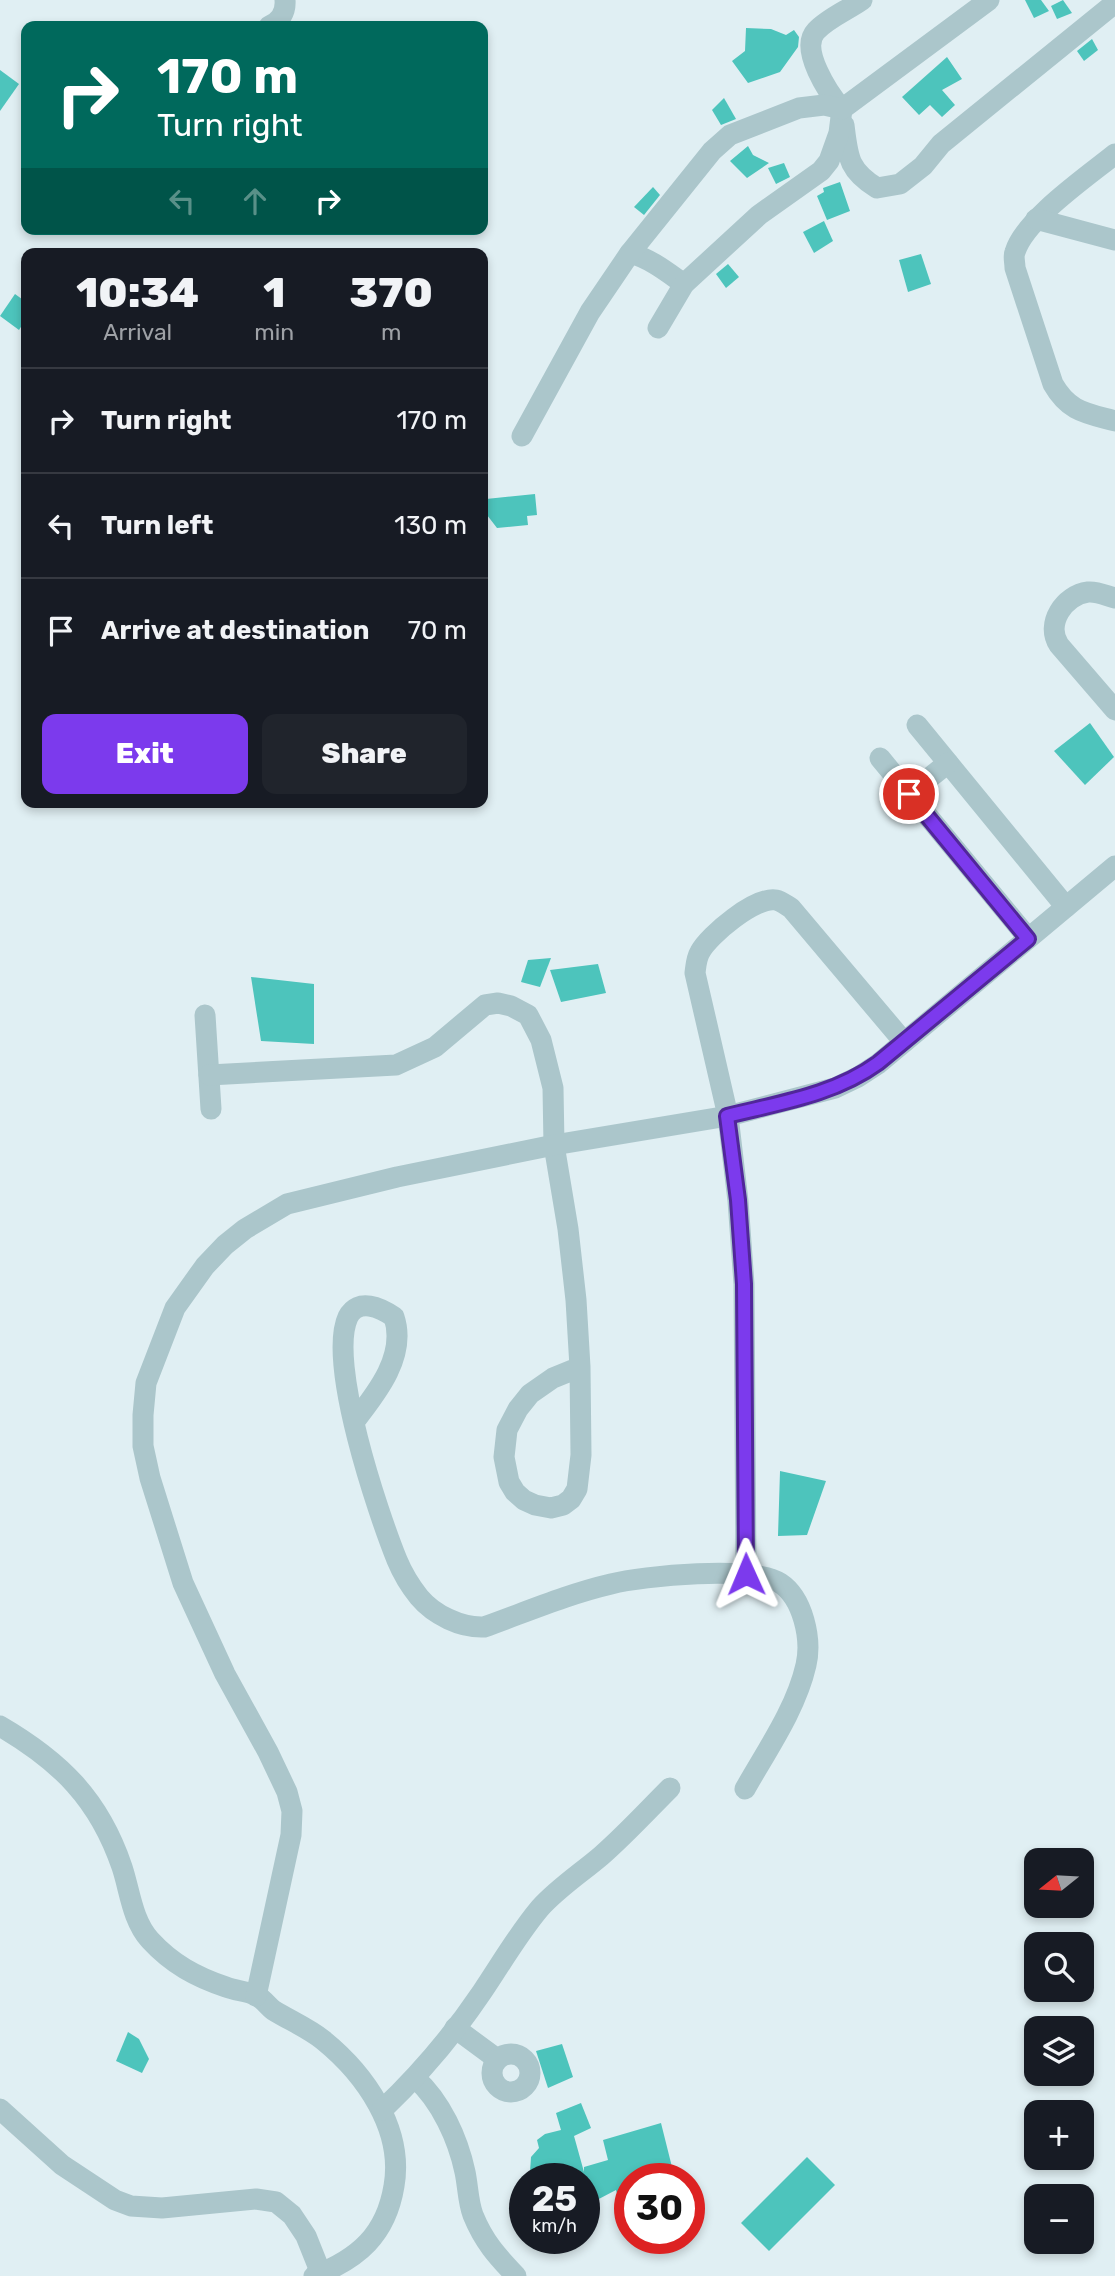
<!DOCTYPE html>
<html lang="en">
<head>
<meta charset="utf-8">
<style>
	:root { --surface:#171b24; --page:#20242c; --text:#f1f3f6; --muted:#9ea1a6; --line:#363941; --accent:#7c3aed }
	body { margin:0; font-family:Rubik,sans-serif; background:var(--page); color:var(--text); height:100vh; display:flex; flex-direction:column; font-size:26px; white-space:nowrap }
	* { box-sizing:border-box; margin:0 }
	p { font-size:23px; color:var(--muted) }
	.icon { flex:none; width:38px; height:38px; fill:none; stroke:currentColor; stroke-width:2; stroke-linecap:round; stroke-linejoin:round }
	.map { position:relative; flex:1; overflow:hidden }
	.details { position:absolute; left:21px; top:248px; width:467px; height:560px; display:flex; flex-direction:column; background:var(--surface); border-radius:14px; box-shadow:0 4px 10px #0003 }
	.details>* { flex:none }
	.guide { position:absolute; left:21px; top:21px; width:467px; height:214px; border-radius:14px; box-shadow:0 4px 10px #0003; background:#00695c; color:#fff; overflow:hidden }
	.needle { width:46px; rotate:252deg }
	.fabs { position:absolute; left:1024px; top:1848px; display:grid; gap:14px }
	.fabs a { display:grid; place-items:center; width:70px; height:70px; border-radius:14px; background:var(--surface); box-shadow:0 4px 10px #0003; font-size:35px }
	.speed { position:absolute; left:509px; top:2163px; display:flex; gap:14px; font-size:35px; font-weight:700; text-align:center }
	.speed>* { display:grid; place-content:center; width:91px; height:91px; border-radius:50%; background:var(--surface); box-shadow:0 4px 10px #0003; line-height:1 }
	.speed small { font-size:18px; font-weight:400 }
	.speed .limit { border:10px solid #d22; background:#fff; color:#111 }
	.pin { position:absolute; display:grid; place-items:center; width:60px; height:60px; color:#fff; margin:-30px; border:4px solid #fff; border-radius:50%; box-shadow:0 2px 7px #0007 }
	.me { position:absolute; width:77px; margin:-38px; rotate:359deg; stroke-linejoin:round; filter:drop-shadow(0 0 5px #0008) }
	.turn { display:flex; align-items:center; gap:24px; height:147px; padding:0 21px; font-size:32px }
	.turn .icon { width:91px; height:91px; stroke-width:2.5 }
	.turn b { display:block; font-size:49px; line-height:60px }
	.lanes { display:flex; align-items:center; height:66px; padding:0 21px; background:#0003; justify-content:center; gap:35px; direction:ltr }
	.lanes .off { opacity:.35 }
	.eta { display:flex; justify-content:space-evenly; align-items:center; height:119px; text-align:center }
	.eta b { font-size:42px; font-weight:800; line-height:49px }
	.primary-button { display:flex; gap:14px; margin-top:auto; padding:14px 21px }
	.primary-button a { flex:1; height:80px; border-radius:14px; background:var(--accent); color:#fff; font-size:28px; font-weight:800; line-height:80px; text-align:center }
	.primary-button a+a { background:var(--page); color:var(--text) }
	ul { padding:0; list-style:none }
	li { display:flex; align-items:center; gap:21px; height:105px; padding:0 21px; border-top:2px solid var(--line) }
	li div { flex:1 }
	li b { display:block; font-size:26px }
	li em { font-style:normal }
	.map>svg:first-child { display:block }
</style>
</head>
<body>
<div class="map">
<svg width="1115" height="2276" viewBox="0 0 1115 2276">
	<rect width="100%" height="100%" fill="#e0eff3"/>
	<g fill="#4dc4bc">
		<polygon points="1025,0 1041,0 1049,11 1034,18"/>
		<polygon points="1063,0 1072,13 1057,19 1051,6"/>
		<polygon points="746,28 771,29 786,35 794,30 799,37 798,47 780,72 748,83 732,61 745,51"/>
		<polygon points="1092,39 1098,50 1084,61 1077,51"/>
		<polygon points="947,57 962,79 942,90 955,105 942,117 930,105 919,115 902,97"/>
		<polygon points="0,70 19,84 0,111"/>
		<polygon points="724,98 736,119 721,125 712,110"/>
		<polygon points="748,146 753,155 769,163 747,178 730,161"/>
		<polygon points="784,163 790,177 776,184 768,168"/>
		<polygon points="840,182 850,211 827,220 817,196 824,192 823,188"/>
		<polygon points="653,187 660,195 644,215 634,207"/>
		<polygon points="824,221 833,241 814,253 803,232"/>
		<polygon points="921,254 931,284 908,292 899,260"/>
		<polygon points="728,264 739,277 726,288 716,274"/>
		<polygon points="15,294 26,302 26,319 19,330 0,316"/>
		<polygon points="535,494 537,515 527,516 528,525 497,528 487,515 486,499"/>
		<polygon points="1090,723 1114,757 1085,785 1054,751"/>
		<polygon points="551,958 540,987 521,982 528,960"/>
		<polygon points="598,964 606,993 561,1002 550,970"/>
		<polygon points="251,977 314,984 314,1044 261,1041"/>
		<polygon points="780,1471 826,1481 807,1535 778,1536"/>
		<polygon points="128,2032 139,2039 149,2059 142,2073 116,2061"/>
		<polygon points="562,2044 573,2077 548,2088 536,2051"/>
		<polygon points="581,2103 591,2128 574,2136 584,2172 584,2167 608,2160 603,2140 661,2123 675,2179 630,2179 630,2224 625,2225 616,2190 595,2201 584,2204 584,2179 536,2179 530,2172 531,2157 539,2148 537,2140 545,2134 561,2130 556,2113"/>
		<polygon points="807,2157 835,2185 769,2251 741,2223"/>
	</g>
	<g fill="none" stroke-linecap="round" stroke-linejoin="round">
		<g stroke="#abc6cb" stroke-width="21">
			<path d="M269 26C280 22 286 12 285 0"/>
			<path d="M844 125C848 157 848 170 877 188L900 184 923 166 941 144 1115 3"/>
			<path d="M1115 154C1088 176 1025 219 1015 252 1013 257 1015 262 1015 268L1053 384C1069 412 1086 413 1115 421"/>
			<polyline points="1036,219 1115,240"/>
			<path d="M630 253C651 259 667 272 684 284"/>
			<path d="M658 328 684 284 759 215 821 171 829 161 839 133 842 109C829 94 799 49 816 31 828 18 848 10 862 0"/>
			<polyline points="522,436 590,312 630,253 712,151 730,135 799,108 824,105 842,109 989,0"/>
			<path d="M1115 598C1107 596 1097 591 1088 592 1064 595 1045 624 1059 645L1115 710"/>
			<polyline points="917,725 1066,907"/>
			<polyline points="880,758 1028,938"/>
			<polyline points="909,794 948,763"/>
			<polyline points="205,1015 211,1109"/>
			<polyline points="209,1075 396,1065 435,1047 485,1005 498,1003 511,1006 528,1015 541,1040 553,1088 554,1145 568,1229 576,1300 580,1367 581,1455 577,1489 571,1499 563,1505 551,1508 535,1505 524,1500 515,1492 509,1482 504,1457 507,1430 518,1409 530,1394 553,1378 580,1367"/>
			<path d="M354 1422C376 1394 407 1356 394 1317 381 1308 358 1297 348 1317 327 1362 378 1513 397 1560 402 1572 411 1587 419 1597 434 1615 461 1628 484 1627 526 1612 568 1594 611 1584 643 1576 753 1565 780 1583 803 1598 812 1639 806 1665 796 1709 767 1750 745 1789"/>
			<path d="M746 1574 744 1284 738 1201 728 1116 695 973C696 966 696 959 700 952 709 935 756 896 776 900 781 901 786 905 791 908L904 1042"/>
			<path d="M0 1726C60 1761 99 1799 122 1867 130 1891 132 1920 150 1940 172 1964 196 1977 226 1987 236 1991 248 1991 257 1996 263 1999 268 2006 273 2010 289 2020 308 2028 323 2040 365 2074 404 2129 394 2186 386 2235 358 2259 314 2276"/>
			<polyline points="256,1996 291,1835 292,1811 287,1792 268,1752 225,1674 183,1583 150,1478 143,1446 143,1415 146,1383 175,1308 205,1266 225,1245 245,1229 287,1204 397,1177 554,1145 728,1116 835,1088 858,1077 878,1064 1115,866"/>
			<polyline points="455,2028 497,2059"/>
			<circle cx="511" cy="2073" r="19"/>
			<path d="M415 2078C441 2101 458 2139 465 2172 468 2186 468 2202 473 2215 484 2242 497 2256 516 2276"/>
			<polyline points="0,2109 62,2165 115,2200 131,2206 162,2208 256,2199 276,2202 292,2215 306,2236 322,2276"/>
			<path d="M382 2110C419 2075 453 2035 482 1992 501 1964 518 1934 540 1908 558 1888 581 1873 601 1856 625 1835 647 1811 670 1788"/>
		</g>
	</g>
	<g fill="none" stroke-linecap="round" stroke-linejoin="round">
		<defs>
			<path id="route" d="M746 1574 744 1284 738 1200 727 1116C779 1103 834 1095 878 1063L1028 939 909 794"/>
		</defs>
		<use href="#route" stroke="#51269a" stroke-width="18"/>
		<use href="#route" stroke="#7c3aed" stroke-width="12"/>
	</g>
</svg>
<div class="fabs">
<a><svg class="needle" viewBox="-14 -14 28 28"><path d="M0-13l5 13h-10z" fill="#e53935"/><path d="M0 13l5-13h-10z" fill="#9ea1a6"/></svg></a>
<a><svg class="icon" aria-label="search" viewBox="0 0 24 24"><circle cx="10" cy="10" r="6"/><path d="M15 15l6 6"/></svg></a>
<a><svg class="icon" aria-label="layers" viewBox="0 0 24 24"><path d="M12 4l9 5-9 5-9-5zM3 14l9 5 9-5"/></svg></a>
<a>+</a>
<a>−</a>
</div>
<div class="speed"><div>25<small>km/h</small></div><div class="limit">30</div></div>
<div class="pin" style="left:909px;top:794px;background:#d93025"><svg class="icon" aria-label="arrive" viewBox="0 0 24 24"><path d="M6 21V4h12l-3 4 3 4H6"/></svg></div>
<svg class="me" style="left:746px;top:1574px" viewBox="-20 -20 40 40"><path d="M0-17L14 15 0 8-14 15z" fill="#7c3aed" stroke="#fff" stroke-width="4"/></svg>
<div class="guide">
<div class="turn"><svg class="icon" aria-label="right" viewBox="0 0 24 24"><path d="M7 20v-9h11M14 6l5 5-5 5"/></svg><div><b>170 m</b>Turn right</div></div>
<div class="lanes"><svg class="icon off" aria-label="left" viewBox="0 0 24 24"><path d="M17 20v-9H6M10 6l-5 5 5 5"/></svg><svg class="icon off" aria-label="ahead" viewBox="0 0 24 24"><path d="M12 20V5M6 11l6-6 6 6"/></svg><svg class="icon" aria-label="right" viewBox="0 0 24 24"><path d="M7 20v-9h11M14 6l5 5-5 5"/></svg></div>
</div>
<section class="details">
<div class="eta">
<div><b>10:34</b><p>Arrival</p></div>
<div><b>1</b><p>min</p></div>
<div><b>370</b><p>m</p></div>
</div>
<ul>
<li><svg class="icon" aria-label="right" viewBox="0 0 24 24"><path d="M7 20v-9h11M14 6l5 5-5 5"/></svg><div><b>Turn right</b></div><em>170 m</em></li>
<li><svg class="icon" aria-label="left" viewBox="0 0 24 24"><path d="M17 20v-9H6M10 6l-5 5 5 5"/></svg><div><b>Turn left</b></div><em>130 m</em></li>
<li><svg class="icon" aria-label="arrive" viewBox="0 0 24 24"><path d="M6 21V4h12l-3 4 3 4H6"/></svg><div><b>Arrive at destination</b></div><em>70 m</em></li>
</ul>
<div class="primary-button"><a>Exit</a><a>Share</a></div>
</section>
</div>
</body>
</html>
